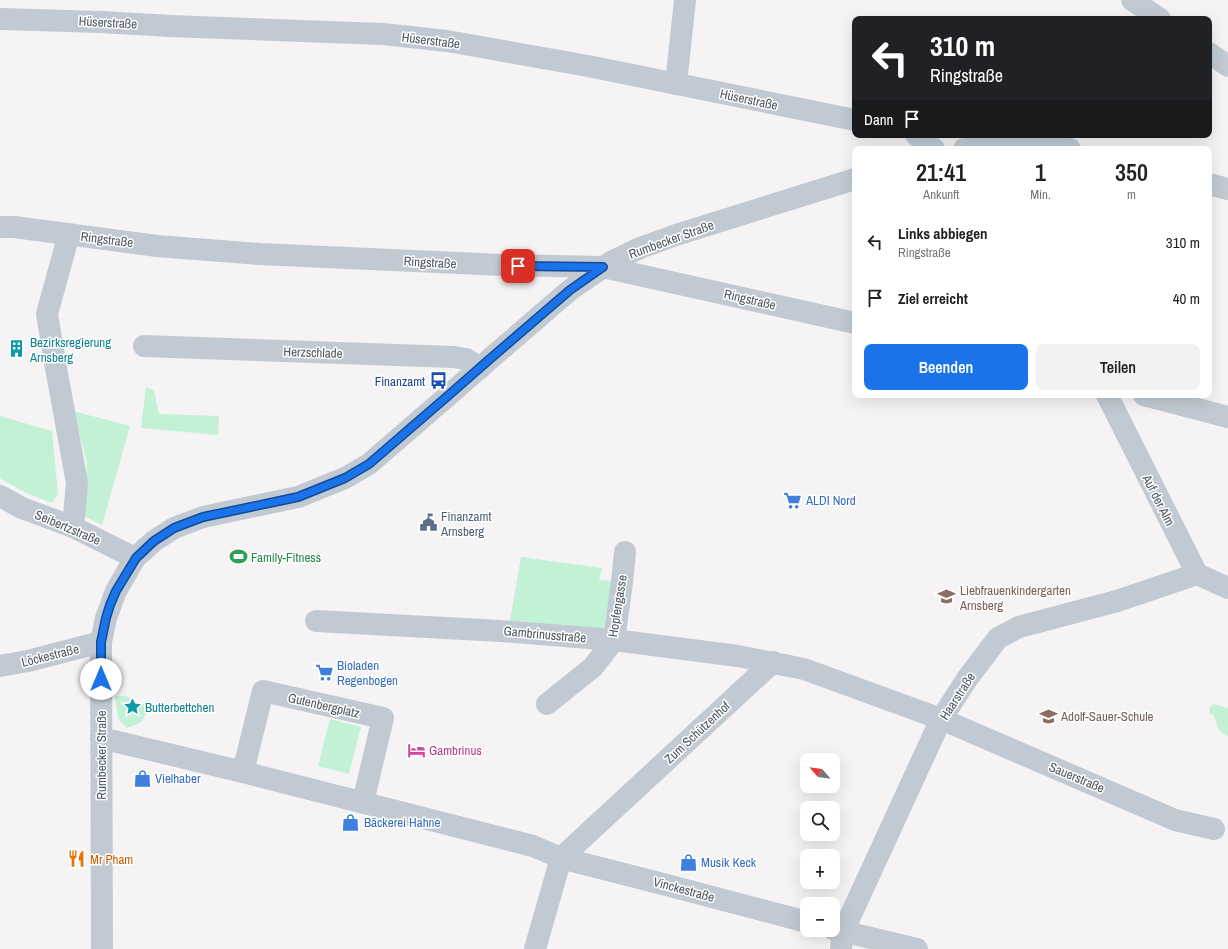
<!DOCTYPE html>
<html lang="de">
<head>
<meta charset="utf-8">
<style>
	:root { --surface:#fff; --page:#f2f2f2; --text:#202124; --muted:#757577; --accent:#1a73e8 }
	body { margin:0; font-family:"Archivo Narrow",sans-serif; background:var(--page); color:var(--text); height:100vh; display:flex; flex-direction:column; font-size:15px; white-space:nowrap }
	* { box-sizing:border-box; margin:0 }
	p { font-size:13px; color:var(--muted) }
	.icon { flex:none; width:22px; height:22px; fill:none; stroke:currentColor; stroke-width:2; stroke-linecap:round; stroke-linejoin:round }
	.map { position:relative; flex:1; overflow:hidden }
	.side { position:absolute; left:852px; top:146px; width:360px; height:252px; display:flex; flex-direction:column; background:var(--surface); border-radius:8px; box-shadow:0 4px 16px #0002 }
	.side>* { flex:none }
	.guide { position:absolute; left:852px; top:16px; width:360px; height:122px; border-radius:8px; box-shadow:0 4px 16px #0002; background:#202124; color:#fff; overflow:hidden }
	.needle { width:26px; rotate:298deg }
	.controls { position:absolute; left:800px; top:753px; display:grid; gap:8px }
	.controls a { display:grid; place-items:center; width:40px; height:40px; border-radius:8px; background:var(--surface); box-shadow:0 4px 16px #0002; font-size:20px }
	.pin { position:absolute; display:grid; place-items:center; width:34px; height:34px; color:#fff; margin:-17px; border-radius:8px; box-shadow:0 2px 6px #0006 }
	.me { position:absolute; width:44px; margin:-22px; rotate:0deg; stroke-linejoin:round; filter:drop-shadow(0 0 3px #0008) }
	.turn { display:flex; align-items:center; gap:14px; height:84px; padding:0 12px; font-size:18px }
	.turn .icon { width:52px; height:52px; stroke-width:2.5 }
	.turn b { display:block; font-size:28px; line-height:34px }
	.then { display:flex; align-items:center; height:38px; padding:0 12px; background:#0003; gap:8px; font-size:15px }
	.eta { display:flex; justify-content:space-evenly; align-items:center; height:68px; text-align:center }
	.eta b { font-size:24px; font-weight:600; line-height:28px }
	.action { display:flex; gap:8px; margin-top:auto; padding:8px 12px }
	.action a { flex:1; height:46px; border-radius:8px; background:var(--accent); color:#fff; font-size:16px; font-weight:600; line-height:46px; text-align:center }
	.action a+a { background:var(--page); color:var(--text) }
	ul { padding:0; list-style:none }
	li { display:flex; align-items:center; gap:12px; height:56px; padding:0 12px }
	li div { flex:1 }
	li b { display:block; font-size:15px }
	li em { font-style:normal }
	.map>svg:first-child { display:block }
</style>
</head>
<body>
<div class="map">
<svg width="1228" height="949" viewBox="0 0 1228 949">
	<rect width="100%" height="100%" fill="#f5f3f3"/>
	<g fill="#c3f1d5">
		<polygon points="146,387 154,391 159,414 219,416 218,435 141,428"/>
		<polygon points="73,411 130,426 102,525 84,516 87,462"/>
		<polygon points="0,416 52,431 58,494 52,503 26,493 0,478"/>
		<polygon points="521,557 602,568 599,580 613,581 607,630 510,621"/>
		<polygon points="115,696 126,696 135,702 151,707 140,723 127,728 118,718"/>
		<path d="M1213 704 1228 708V736C1219 732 1216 726 1215 717L1210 713 1209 708Z"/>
		<polygon points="330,719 361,727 349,774 318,766"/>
	</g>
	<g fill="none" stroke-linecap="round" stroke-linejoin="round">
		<g stroke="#c1cad2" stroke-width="22">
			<polyline points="1132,0 1160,19"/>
			<polyline points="0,19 101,22 171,26 383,34 447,41 588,66 855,120"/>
			<polyline points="1209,53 1228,66"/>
			<polyline points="676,84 685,0"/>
			<polyline points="916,135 934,149"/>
			<polyline points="964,149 986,145 1004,144 1048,145 1070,149"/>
			<polyline points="1209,184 1228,189"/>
			<polyline points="0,227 14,227 157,246 259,254 503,265 603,267 855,323"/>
			<polyline points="69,234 47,314 56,368 77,483 73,527"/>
			<polyline points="144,346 454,357 466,359 480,368"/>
			<polyline points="1107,395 1197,574 1228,588"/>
			<polyline points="1144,395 1228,417"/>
			<polyline points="0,496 22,508 73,527 135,558"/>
			<polyline points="316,621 501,631 614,640 738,656 804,669 941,719 1175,820 1214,829"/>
			<polyline points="0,666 28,661 101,642"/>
			<polyline points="547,704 593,667 614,640 622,582 625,552"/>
			<polyline points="101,738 243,772 533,846 561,858 655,882 807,922"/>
			<polyline points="243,772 263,691 383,718 363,802"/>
			<polyline points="833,929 917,949"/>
			<polyline points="102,949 101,642 106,618 116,591 135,558 154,541 174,528 203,517 298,497 345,478 369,464 450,394 491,358 570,290 611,262 640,248 676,235 855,179"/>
			<polyline points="535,949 561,858 773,662"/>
			<polyline points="841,949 843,932 941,719 967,679 998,638 1019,627 1117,601 1197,574"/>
		</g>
	</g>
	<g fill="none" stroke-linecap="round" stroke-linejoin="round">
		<defs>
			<polyline id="route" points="101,679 101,642 106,618 110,605 116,591 136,558 154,541 174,528 203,517 298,497 345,478 369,464 450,394 491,358 570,290 603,267 518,266"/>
		</defs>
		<use href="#route" stroke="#114b97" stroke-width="10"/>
		<use href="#route" stroke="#1a73e8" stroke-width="7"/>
	</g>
	<defs>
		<symbol id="building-bare" viewBox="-9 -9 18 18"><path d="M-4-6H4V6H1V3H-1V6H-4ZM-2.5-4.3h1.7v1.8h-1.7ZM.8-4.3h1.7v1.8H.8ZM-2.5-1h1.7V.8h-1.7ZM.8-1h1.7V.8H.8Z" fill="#0f9aa8" stroke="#fff" stroke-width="2.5" paint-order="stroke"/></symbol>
		<symbol id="bus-bare" viewBox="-9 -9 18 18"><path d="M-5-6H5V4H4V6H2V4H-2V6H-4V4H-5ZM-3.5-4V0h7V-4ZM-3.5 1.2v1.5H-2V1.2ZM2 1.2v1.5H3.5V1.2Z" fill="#1a4fb4" stroke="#fff" stroke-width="2.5" paint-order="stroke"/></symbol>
		<symbol id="supermarket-bare" viewBox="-9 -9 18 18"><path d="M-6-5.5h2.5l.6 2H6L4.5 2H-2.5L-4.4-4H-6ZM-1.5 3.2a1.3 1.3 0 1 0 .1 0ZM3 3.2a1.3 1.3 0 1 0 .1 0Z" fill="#3f7fe0" stroke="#fff" stroke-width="2.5" paint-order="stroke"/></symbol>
		<symbol id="civic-bare" viewBox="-9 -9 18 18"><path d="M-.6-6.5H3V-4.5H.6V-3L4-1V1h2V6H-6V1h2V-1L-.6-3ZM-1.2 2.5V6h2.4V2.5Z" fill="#5c6f8a" stroke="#fff" stroke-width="2.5" paint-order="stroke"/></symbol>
		<symbol id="stadium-bare" viewBox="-9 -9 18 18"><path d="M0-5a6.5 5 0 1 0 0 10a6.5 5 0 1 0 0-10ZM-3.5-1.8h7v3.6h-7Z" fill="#2e9e5b" stroke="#fff" stroke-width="2.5" paint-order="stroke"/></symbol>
		<symbol id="school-bare" viewBox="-9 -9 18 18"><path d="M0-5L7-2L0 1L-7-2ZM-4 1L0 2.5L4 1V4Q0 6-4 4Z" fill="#8d6e63" stroke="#fff" stroke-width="2.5" paint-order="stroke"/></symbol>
		<symbol id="sight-bare" viewBox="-9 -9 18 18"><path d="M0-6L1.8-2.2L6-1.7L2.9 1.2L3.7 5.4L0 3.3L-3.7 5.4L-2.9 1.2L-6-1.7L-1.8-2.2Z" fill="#0f9aa8" stroke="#fff" stroke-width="2.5" paint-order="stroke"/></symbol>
		<symbol id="hotel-bare" viewBox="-9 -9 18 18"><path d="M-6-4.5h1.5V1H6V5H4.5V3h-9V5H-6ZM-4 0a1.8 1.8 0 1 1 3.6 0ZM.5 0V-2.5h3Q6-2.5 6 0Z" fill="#d1479c" stroke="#fff" stroke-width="2.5" paint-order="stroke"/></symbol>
		<symbol id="shop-bare" viewBox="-9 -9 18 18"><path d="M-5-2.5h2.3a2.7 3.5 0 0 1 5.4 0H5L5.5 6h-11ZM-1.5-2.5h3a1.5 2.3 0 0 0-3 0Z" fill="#3f7fe0" stroke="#fff" stroke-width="2.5" paint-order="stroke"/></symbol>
		<symbol id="restaurant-bare" viewBox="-9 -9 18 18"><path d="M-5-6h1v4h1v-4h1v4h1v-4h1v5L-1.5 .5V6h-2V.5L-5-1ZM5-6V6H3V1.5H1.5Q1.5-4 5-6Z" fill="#e8710a" stroke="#fff" stroke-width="2.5" paint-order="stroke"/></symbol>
	</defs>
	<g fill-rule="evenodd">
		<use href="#building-bare" x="4" y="336" width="25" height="25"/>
		<use href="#bus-bare" x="426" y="368" width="25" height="25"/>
		<use href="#supermarket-bare" x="780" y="488" width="25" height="25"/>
		<use href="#civic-bare" x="416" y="510" width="25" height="25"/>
		<use href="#stadium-bare" x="226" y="544" width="25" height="25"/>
		<use href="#school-bare" x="934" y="584" width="25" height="25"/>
		<use href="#supermarket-bare" x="312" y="660" width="25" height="25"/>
		<use href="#sight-bare" x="120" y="694" width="25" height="25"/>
		<use href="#school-bare" x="1036" y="704" width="25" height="25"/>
		<use href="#hotel-bare" x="404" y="738" width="25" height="25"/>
		<use href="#shop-bare" x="130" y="766" width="25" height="25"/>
		<use href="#shop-bare" x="338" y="810" width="25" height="25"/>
		<use href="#restaurant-bare" x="64" y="846" width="25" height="25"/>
		<use href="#shop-bare" x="676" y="850" width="25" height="25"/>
	</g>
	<g text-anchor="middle" stroke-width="3" stroke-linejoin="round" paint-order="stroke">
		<g font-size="13" fill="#4a5661" stroke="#fff">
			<text transform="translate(108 22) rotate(3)" y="5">Hüserstraße</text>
			<text transform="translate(431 40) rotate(7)" y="5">Hüserstraße</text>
			<text transform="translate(749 99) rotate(12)" y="5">Hüserstraße</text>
			<text transform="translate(107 239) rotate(7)" y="5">Ringstraße</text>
			<text transform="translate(671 239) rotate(-20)" y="5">Rumbecker Straße</text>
			<text transform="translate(430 262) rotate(3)" y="5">Ringstraße</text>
			<text transform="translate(750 299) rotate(13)" y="5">Ringstraße</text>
			<text transform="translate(313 352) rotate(2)" y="5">Herzschlade</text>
			<text transform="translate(1159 500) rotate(63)" y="5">Auf der Alm</text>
			<text transform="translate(68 527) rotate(23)" y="5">Seibertzstraße</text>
			<text transform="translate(617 606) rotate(-81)" y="5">Hopfengasse</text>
			<text transform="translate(545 634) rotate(5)" y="5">Gambrinusstraße</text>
			<text transform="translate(50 655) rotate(-14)" y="5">Löckestraße</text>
			<text transform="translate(957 696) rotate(-57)" y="5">Haarstraße</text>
			<text transform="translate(324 705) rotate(13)" y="5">Gutenbergplatz</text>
			<text transform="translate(697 732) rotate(-43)" y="5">Zum Schützenhof</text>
			<text transform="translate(101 755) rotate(-90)" y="5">Rumbecker Straße</text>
			<text transform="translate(1077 777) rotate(23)" y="5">Sauerstraße</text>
			<text transform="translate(684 889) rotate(15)" y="5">Vinckestraße</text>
		</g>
		<g font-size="13" fill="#0d838f" stroke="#fff" text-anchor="start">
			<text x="30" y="347">Bezirksregierung<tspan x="30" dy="15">Arnsberg</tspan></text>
			<text x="145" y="712">Butterbettchen</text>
		</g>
		<g font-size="13" fill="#164399" stroke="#fff" text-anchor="end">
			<text x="425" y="386">Finanzamt</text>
		</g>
		<g font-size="13" fill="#366cbe" stroke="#fff" text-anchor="start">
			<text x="806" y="505">ALDI Nord</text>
			<text x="337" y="670">Bioladen<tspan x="337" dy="15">Regenbogen</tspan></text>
			<text x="155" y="783">Vielhaber</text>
			<text x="364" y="827">Bäckerei Hahne</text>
			<text x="701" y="867">Musik Keck</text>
		</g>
		<g font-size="13" fill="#4e5e75" stroke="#fff" text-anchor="start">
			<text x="441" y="521">Finanzamt<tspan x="441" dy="15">Arnsberg</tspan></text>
		</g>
		<g font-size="13" fill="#27864d" stroke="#fff" text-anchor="start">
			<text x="251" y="562">Family-Fitness</text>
		</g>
		<g font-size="13" fill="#785e54" stroke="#fff" text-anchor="start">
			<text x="960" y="595">Liebfrauenkindergarten<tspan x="960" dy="15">Arnsberg</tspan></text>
			<text x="1061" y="721">Adolf-Sauer-Schule</text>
		</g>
		<g font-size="13" fill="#b23c85" stroke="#fff" text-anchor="start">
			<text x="429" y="755">Gambrinus</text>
		</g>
		<g font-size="13" fill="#c56008" stroke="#fff" text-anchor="start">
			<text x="90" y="864">Mr Pham</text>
		</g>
	</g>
</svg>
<div class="controls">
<a><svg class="needle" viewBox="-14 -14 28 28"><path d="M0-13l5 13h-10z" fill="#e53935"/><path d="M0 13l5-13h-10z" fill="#757577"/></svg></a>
<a><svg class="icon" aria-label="search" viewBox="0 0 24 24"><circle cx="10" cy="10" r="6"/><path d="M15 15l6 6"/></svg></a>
<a>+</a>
<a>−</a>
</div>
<div class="pin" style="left:518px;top:266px;background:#d93025"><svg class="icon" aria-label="arrive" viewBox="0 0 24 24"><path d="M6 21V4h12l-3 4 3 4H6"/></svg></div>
<svg class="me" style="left:101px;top:679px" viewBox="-20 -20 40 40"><circle r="19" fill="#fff"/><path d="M0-13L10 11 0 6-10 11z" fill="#1a73e8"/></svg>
<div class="guide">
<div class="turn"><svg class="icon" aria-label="left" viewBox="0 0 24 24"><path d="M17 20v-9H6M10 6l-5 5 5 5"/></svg><div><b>310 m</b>Ringstraße</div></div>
<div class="then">Dann<svg class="icon" aria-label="arrive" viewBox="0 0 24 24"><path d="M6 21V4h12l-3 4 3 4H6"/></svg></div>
</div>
<section class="side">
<div class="eta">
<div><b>21:41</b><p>Ankunft</p></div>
<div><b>1</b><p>Min.</p></div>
<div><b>350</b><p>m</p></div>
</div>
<ul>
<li><svg class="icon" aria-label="left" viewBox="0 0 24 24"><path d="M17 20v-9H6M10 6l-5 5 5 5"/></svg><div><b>Links abbiegen</b><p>Ringstraße</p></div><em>310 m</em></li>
<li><svg class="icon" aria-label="arrive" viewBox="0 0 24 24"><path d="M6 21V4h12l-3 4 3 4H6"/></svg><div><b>Ziel erreicht</b></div><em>40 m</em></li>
</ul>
<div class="action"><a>Beenden</a><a>Teilen</a></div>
</section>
</div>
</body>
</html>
